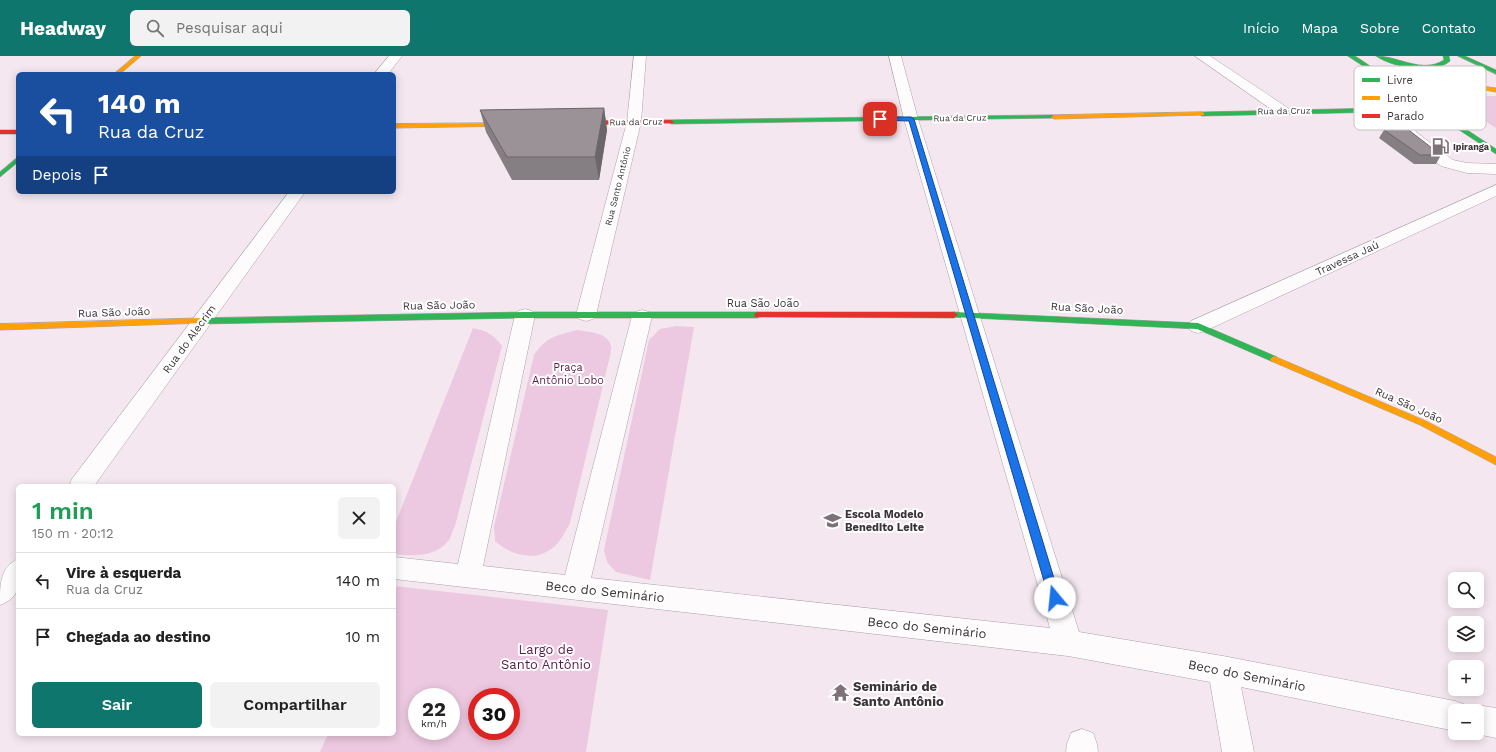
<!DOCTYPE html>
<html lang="pt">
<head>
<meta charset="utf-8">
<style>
	:root { --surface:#fff; --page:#f2f2f2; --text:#222; --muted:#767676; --line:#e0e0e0; --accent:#0f766e }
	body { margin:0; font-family:"Work Sans",sans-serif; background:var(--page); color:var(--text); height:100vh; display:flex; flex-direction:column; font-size:15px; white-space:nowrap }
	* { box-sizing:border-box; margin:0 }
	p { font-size:13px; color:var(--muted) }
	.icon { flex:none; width:22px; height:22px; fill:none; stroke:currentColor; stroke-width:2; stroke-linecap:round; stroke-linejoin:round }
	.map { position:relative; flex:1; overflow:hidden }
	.details { position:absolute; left:16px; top:428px; width:380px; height:252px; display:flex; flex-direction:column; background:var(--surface); border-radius:6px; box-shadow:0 2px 10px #0003 }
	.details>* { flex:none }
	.guide { position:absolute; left:16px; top:16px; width:380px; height:122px; border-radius:6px; box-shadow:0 2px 10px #0003; background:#1a4fa0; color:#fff; overflow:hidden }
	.controls { position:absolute; left:1448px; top:516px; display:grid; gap:8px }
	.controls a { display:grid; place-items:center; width:36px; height:36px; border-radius:6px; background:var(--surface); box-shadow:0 2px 10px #0003; font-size:20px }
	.speed { position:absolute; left:408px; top:632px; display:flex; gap:8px; font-size:20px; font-weight:700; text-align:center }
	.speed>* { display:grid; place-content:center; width:52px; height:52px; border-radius:50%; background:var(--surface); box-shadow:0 2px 10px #0003; line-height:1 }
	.speed small { font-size:10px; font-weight:400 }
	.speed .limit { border:6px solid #d22; background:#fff; color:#111 }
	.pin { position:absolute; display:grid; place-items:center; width:34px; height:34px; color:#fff; margin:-17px; border-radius:8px; box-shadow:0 2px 6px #0006 }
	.me { position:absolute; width:44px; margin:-22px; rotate:343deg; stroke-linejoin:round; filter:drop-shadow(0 0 3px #0008) }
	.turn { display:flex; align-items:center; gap:14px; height:84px; padding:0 16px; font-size:18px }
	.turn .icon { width:52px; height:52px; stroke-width:2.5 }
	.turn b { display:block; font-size:28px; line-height:34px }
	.then { display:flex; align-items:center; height:38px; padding:0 16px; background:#0003; gap:8px; font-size:15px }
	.round { display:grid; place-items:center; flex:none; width:42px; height:42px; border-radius:6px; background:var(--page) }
	.headline { display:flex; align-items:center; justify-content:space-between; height:68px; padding:0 16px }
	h1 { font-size:24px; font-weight:600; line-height:30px; color:#1e9e55 }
	.action { display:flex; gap:8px; margin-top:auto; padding:8px 16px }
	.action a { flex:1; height:46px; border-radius:6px; background:var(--accent); color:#fff; font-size:16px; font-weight:600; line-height:46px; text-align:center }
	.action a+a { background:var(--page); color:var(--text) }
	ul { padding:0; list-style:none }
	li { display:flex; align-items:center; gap:12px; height:56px; padding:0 16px; border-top:1px solid var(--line) }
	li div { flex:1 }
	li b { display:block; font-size:15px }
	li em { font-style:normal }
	header { display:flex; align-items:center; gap:24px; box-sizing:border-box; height:56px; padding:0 20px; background:var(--accent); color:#fff }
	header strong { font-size:19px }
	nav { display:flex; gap:22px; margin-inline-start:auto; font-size:14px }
	.search { width:280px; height:36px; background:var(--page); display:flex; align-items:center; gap:10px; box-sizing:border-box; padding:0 14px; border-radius:6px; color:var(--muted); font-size:15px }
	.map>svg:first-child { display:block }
</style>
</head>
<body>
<header>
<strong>Headway</strong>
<div class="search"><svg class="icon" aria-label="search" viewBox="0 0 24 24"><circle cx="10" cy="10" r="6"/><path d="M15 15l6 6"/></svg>Pesquisar aqui</div>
<nav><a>Início</a><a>Mapa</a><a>Sobre</a><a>Contato</a></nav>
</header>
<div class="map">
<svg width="1496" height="696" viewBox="0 0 1496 696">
	<rect width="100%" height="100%" fill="#f5e7f0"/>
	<g fill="#ecc9e0" fill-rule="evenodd">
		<polygon points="1483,40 1496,40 1496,72 1458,48 1465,41"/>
		<polygon points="676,270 694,271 650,524 616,516 607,506 604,494 649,284 660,273"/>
		<path d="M473 272C487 275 494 279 502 290L455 470C453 474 451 480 449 484 435 502 413 500 394 498V471Z"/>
		<path d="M577 274C588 276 608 276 611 290 612 293 610 297 610 300L570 467C564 478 558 491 546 496 529 505 508 497 495 485L494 471 534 299C547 280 556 280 577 274Z"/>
		<path d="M394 530 608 554 586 696H320L328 678H394ZM417 641H451V675H417ZM477 641H511V675H477Z"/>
	</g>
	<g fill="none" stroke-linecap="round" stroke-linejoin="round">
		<defs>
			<g id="lane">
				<path d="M1437 54 1442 55 1444 58 1442 61 1417 71 1415 73 1416 76 1453 104 1467 107 1496 108V118L1467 117 1441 110 1405 81 1400 72C1407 62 1425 57 1437 54Z"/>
				<polygon points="1082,673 1093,677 1097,688 1098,696 1066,696 1067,688 1071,677"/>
			</g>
			<g id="street">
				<polygon points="389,0 402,0 388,18 374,18"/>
				<polygon points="634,0 646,0 641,66 596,259 593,263 586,265 579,263 576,259 627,66"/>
				<polygon points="889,0 901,0 918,63 1079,576 1223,600 1455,645 1466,649 1467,653 1477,649 1496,652 1496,682 1472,677 1477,677 1477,655 1455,655 1455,675 1241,631 1254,696 1222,696 1210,626 1068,600 394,523 394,501 458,508 515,259 518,255 525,253 532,255 535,259 483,510 565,519 632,260 635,256 642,254 649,256 652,260 591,522 1050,572 904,63"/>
				<polygon points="1195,0 1210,0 1288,52 1290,55 1288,58 1283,59 1278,58"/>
				<polygon points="1496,129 1496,140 1205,275 1198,277 1191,275 1188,270 1191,265"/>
				<polygon points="289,136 305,136 94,430 69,430 72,423"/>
				<path d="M18 503C18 524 24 540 0 549 0 528 0 511 18 503Z"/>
			</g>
			<g id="fast">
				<polygon points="1348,0 1355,0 1496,93 1496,98 1430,55 1202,60 1199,58 1202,56 1425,51"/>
				<path d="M1376 0C1400 0 1421 18 1444 4L1443 0H1449L1450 5C1434 19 1393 12 1376 0Z"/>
				<polygon points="1458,0 1465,0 1496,14 1496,18"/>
				<polygon points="1054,59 1056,60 1056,62 671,68 668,66 671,64"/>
				<polygon points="18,101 18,106 0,121 0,116"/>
				<polygon points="525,256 758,256 762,259 758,262 525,262 201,268 197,265 201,262"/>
				<polygon points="954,256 1198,267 1277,301 1278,303 1274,306 1271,305 1197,273 951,261 950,259 951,257"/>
			</g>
			<g id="slow">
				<polygon points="135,0 141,0 120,18 114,18"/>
				<path d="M1453 29C1468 28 1482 30 1496 32V36C1474 32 1453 29 1433 41L1431 48 1433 53 1428 54 1425 48 1428 39 1443 31Z"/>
				<polygon points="1202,56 1204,57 1204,59 1054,63 1051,61 1054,59"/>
				<polygon points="516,67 516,69 514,70 394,72 394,68"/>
				<polygon points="201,262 204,263 205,265 204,267 0,274 0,268"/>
				<polygon points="1274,300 1426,365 1496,401 1496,409 1420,369 1271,305 1270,303"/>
			</g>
			<g id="jam">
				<polygon points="671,64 674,66 673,67 575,69 572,67 575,65"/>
				<rect x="0" y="74" width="18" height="4"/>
				<polygon points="758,256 954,256 958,259 954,262 755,261 754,259 755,257"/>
			</g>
		</defs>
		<use href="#lane" stroke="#aca2a9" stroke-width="1"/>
		<use href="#street" stroke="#aca2a9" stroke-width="1"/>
		<use href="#fast" stroke="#aca2a9" stroke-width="1"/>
		<use href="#slow" stroke="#aca2a9" stroke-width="1"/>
		<use href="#jam" stroke="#aca2a9" stroke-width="1"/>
		<use href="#lane" fill="#fefbfd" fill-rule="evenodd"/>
		<use href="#street" fill="#fefbfd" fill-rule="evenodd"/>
		<use href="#fast" fill="#30b455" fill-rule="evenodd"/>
		<use href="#slow" fill="#ff9f0a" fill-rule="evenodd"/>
		<use href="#jam" fill="#e5322d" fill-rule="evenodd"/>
	</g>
	<g fill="#857e83">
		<polygon points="604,52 607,74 599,124 512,124 486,76 480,54"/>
		<polygon points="1384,74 1441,99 1436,108 1414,108 1379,82"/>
	</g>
	<polygon fill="#6c666a" points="604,52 607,74 599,124 595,101"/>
	<g fill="#9b9298" stroke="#6c666a">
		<polygon points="604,52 595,101 507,101 480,54"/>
		<polygon points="1406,72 1441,99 1420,99 1384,74"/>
	</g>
	<polygon fill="#1a73e8" stroke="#114b97" points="880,61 911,61 914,63 1060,542 1059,546 1055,547 1051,546 1049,542 909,65 878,64 878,62"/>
	<defs>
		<symbol id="fuel-bare" viewBox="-9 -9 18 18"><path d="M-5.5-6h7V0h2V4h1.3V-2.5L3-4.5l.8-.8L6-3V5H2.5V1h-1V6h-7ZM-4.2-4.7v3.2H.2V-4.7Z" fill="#7d7279" stroke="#fff" stroke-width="2.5" paint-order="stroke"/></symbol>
		<symbol id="school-bare" viewBox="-9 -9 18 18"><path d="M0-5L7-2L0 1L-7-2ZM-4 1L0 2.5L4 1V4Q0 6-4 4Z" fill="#7d7279" stroke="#fff" stroke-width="2.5" paint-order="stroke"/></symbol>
		<symbol id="temple-bare" viewBox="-9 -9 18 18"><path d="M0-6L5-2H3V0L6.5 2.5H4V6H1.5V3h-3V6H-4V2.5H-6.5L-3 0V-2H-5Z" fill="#7d7279" stroke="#fff" stroke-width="2.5" paint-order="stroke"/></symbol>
	</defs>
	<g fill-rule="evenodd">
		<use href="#fuel-bare" x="1428" y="78" width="25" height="25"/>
		<use href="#school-bare" x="820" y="452" width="25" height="25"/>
		<use href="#temple-bare" x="828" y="624" width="25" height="25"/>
	</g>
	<g text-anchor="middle" stroke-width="4" stroke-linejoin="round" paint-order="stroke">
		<g font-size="9" fill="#3c3339" stroke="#fff">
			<text transform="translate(1284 55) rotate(-1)" y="3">Rua da Cruz</text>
			<text transform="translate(960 62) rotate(-1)" y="3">Rua da Cruz</text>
			<text transform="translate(636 66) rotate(-1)" y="3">Rua da Cruz</text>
			<text transform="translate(618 130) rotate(-76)" y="3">Rua Santo Antônio</text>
		</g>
		<g font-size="9" font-weight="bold" fill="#3c3339" stroke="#fff" text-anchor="start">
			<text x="1453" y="94">Ipiranga</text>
		</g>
		<g font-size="11" fill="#3c3339" stroke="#fff">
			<text transform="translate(1347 202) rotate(-25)" y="4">Travessa Jaú</text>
			<text x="763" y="251">Rua São João</text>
			<text transform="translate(439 249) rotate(-1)" y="4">Rua São João</text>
			<text transform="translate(1087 252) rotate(3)" y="4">Rua São João</text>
			<text transform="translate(114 256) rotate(-2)" y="4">Rua São João</text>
			<text transform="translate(189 283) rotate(-54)" y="4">Rua do Alecrim</text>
			<text transform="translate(1409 349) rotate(24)" y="4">Rua São João</text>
		</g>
		<g font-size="11" fill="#5b1c4b" stroke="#fff">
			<text x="568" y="315">Praça<tspan x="568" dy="13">Antônio Lobo</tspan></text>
		</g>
		<g font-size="11" font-weight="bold" fill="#3c3339" stroke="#fff" text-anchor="start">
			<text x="845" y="462">Escola Modelo<tspan x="845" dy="13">Benedito Leite</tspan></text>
		</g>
		<g font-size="13" fill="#3c3339" stroke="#fff">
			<text transform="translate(605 535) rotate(6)" y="5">Beco do Seminário</text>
			<text transform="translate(927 571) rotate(6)" y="5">Beco do Seminário</text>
			<text transform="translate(1247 619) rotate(11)" y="5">Beco do Seminário</text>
		</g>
		<g font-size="13" fill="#5b1c4b" stroke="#fff">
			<text x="546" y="598">Largo de<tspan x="546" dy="15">Santo Antônio</tspan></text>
		</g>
		<g font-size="13" font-weight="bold" fill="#3c3339" stroke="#fff" text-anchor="start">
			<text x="853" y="635">Seminário de<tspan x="853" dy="15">Santo Antônio</tspan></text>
		</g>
	</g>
	<rect x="1354" y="10" width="132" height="64" rx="6" fill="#fff" stroke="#c4c2c4" stroke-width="1"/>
	<rect x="1362" y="22" width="18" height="4" fill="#30b455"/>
	<rect x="1362" y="40" width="18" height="4" fill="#ff9f0a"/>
	<rect x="1362" y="58" width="18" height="4" fill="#e5322d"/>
	<g font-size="11" fill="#3c3339">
		<text x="1387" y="28">Livre</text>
		<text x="1387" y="46">Lento</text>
		<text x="1387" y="64">Parado</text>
	</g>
</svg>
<div class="controls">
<a><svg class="icon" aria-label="search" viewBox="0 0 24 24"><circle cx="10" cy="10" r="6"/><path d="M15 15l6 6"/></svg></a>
<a><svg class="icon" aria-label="layers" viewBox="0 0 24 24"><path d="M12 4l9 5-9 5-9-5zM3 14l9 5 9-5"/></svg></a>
<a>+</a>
<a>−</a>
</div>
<div class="speed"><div>22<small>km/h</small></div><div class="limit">30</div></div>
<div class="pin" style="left:880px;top:63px;background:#d93025"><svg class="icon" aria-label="arrive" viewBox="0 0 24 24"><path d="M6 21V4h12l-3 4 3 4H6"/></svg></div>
<svg class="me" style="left:1055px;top:542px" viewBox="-20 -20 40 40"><circle r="19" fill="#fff"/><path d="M0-13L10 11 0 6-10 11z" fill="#1a73e8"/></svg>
<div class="guide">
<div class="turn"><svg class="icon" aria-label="left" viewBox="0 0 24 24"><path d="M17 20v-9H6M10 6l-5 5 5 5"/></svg><div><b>140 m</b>Rua da Cruz</div></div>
<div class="then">Depois<svg class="icon" aria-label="arrive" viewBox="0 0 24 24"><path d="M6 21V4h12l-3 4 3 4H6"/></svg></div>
</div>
<section class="details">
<div class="headline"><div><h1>1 min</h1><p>150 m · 20:12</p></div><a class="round"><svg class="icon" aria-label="close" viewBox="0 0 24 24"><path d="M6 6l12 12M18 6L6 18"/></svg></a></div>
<ul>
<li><svg class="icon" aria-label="left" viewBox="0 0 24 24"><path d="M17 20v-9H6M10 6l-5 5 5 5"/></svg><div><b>Vire à esquerda</b><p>Rua da Cruz</p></div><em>140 m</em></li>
<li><svg class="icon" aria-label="arrive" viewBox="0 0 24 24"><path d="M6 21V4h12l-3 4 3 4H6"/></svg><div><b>Chegada ao destino</b></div><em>10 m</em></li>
</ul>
<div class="action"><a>Sair</a><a>Compartilhar</a></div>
</section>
</div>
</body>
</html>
